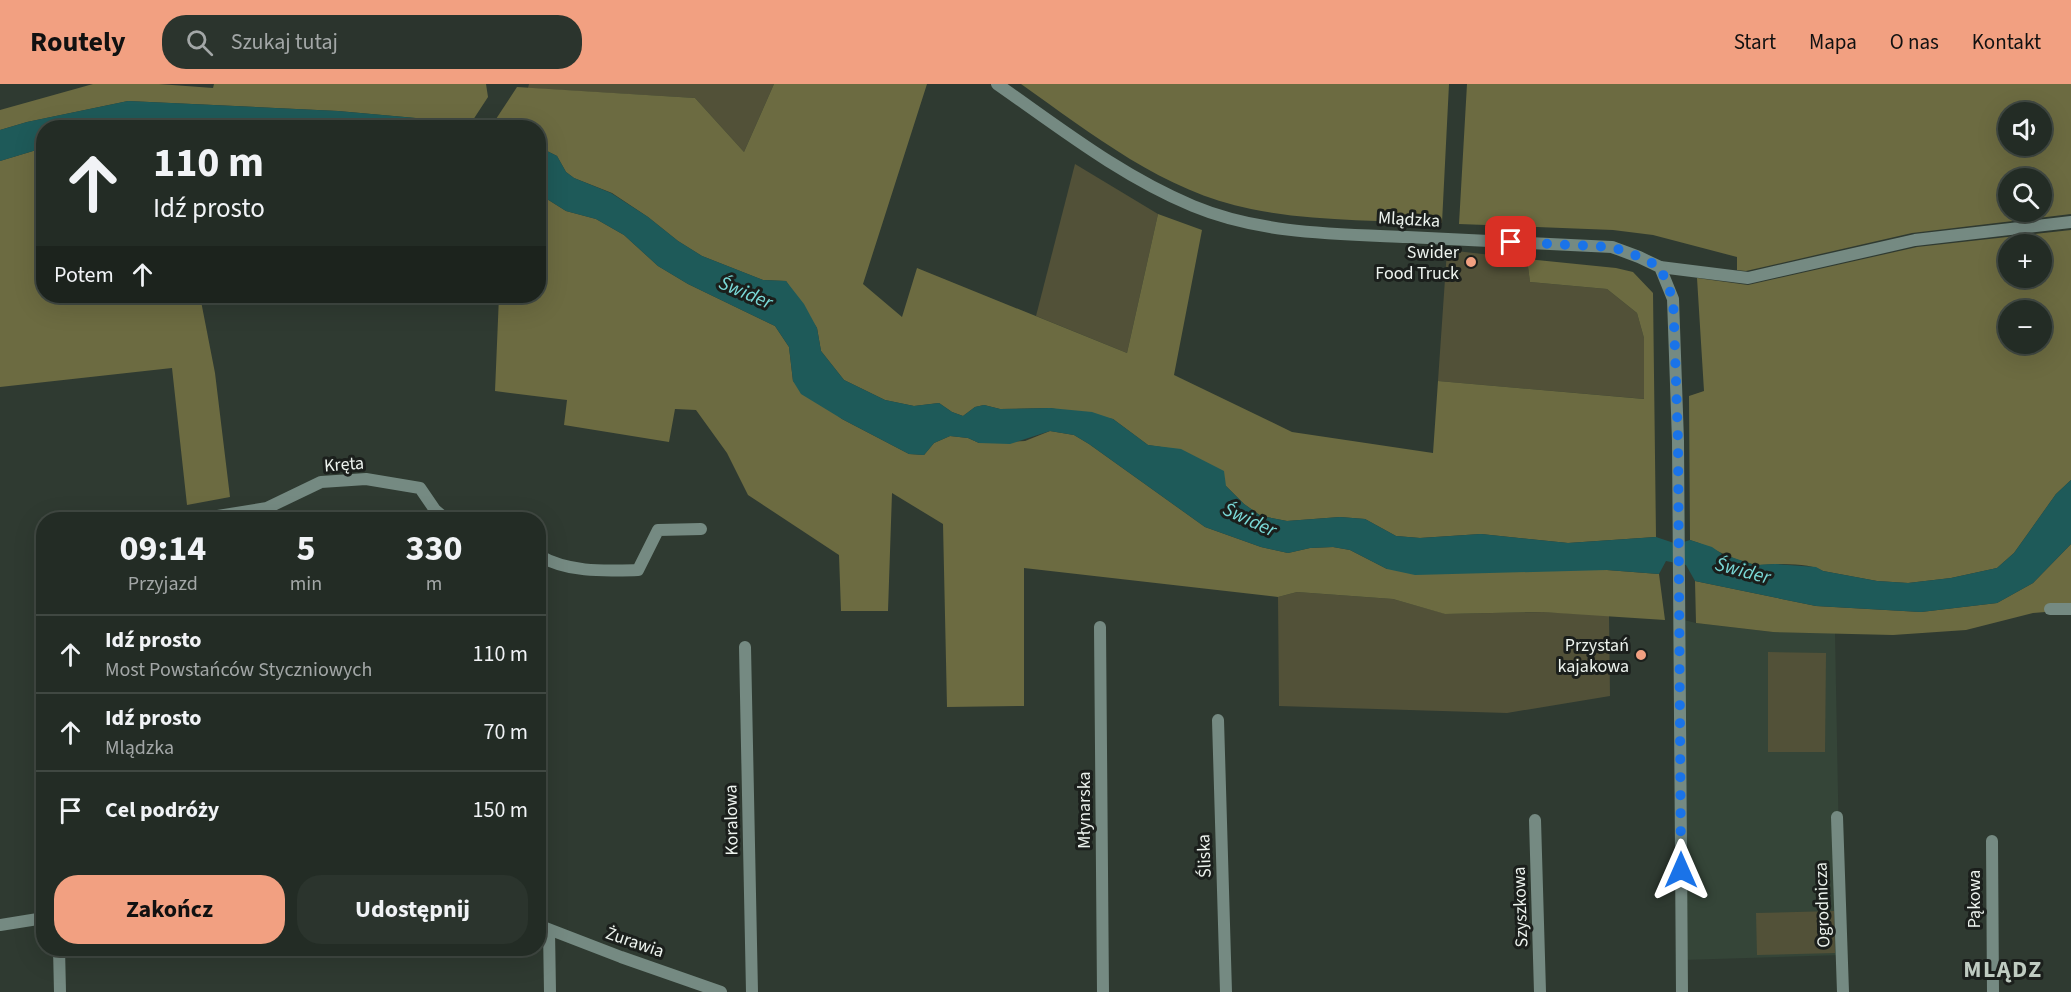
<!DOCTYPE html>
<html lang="pl">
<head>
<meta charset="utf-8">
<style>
	:root { --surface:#232c25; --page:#2b342d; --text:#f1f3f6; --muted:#a3a7a7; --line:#404842; --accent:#f2a081 }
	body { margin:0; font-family:"Source Sans 3",sans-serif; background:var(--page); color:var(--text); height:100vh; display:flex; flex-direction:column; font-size:22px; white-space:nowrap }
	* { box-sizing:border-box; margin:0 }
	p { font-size:20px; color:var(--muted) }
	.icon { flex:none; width:33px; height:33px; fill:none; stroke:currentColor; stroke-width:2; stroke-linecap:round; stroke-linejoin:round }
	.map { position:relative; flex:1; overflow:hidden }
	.drawer { position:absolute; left:36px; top:428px; width:510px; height:444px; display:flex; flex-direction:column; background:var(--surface); border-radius:24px; box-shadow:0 6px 24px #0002,0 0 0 2px var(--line) }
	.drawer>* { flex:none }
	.banner { position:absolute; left:36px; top:36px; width:510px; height:183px; border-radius:24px; box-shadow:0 6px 24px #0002,0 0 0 2px var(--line); background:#232c25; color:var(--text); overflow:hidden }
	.tools { position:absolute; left:1998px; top:18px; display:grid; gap:12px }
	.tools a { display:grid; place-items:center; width:54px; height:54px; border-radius:50%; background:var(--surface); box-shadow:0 6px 24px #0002,0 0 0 2px var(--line); font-size:30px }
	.pin { position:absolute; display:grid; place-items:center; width:51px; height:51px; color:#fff; margin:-26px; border-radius:12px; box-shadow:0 3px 9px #0006 }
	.me { position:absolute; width:66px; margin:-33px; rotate:0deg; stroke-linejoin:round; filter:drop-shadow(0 0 4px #0008) }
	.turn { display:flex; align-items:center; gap:21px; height:126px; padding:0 18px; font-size:27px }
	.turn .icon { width:78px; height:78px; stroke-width:2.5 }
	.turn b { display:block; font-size:42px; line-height:51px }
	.then { display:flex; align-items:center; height:57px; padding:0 18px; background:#0003; gap:12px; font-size:22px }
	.eta { display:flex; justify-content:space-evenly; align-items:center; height:102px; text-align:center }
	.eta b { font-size:36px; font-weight:700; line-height:42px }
	.button { display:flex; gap:12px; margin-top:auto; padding:12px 18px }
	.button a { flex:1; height:69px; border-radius:24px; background:var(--accent); color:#111; font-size:24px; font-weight:700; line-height:69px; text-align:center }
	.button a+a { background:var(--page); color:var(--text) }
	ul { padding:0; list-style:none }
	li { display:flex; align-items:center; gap:18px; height:78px; padding:0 18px; border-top:2px solid var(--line) }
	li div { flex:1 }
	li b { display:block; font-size:22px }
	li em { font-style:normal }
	header { display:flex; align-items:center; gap:36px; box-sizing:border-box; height:84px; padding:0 30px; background:var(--accent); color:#111 }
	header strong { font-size:28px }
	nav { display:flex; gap:33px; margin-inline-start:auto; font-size:21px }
	.search { width:420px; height:54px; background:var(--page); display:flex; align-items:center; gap:15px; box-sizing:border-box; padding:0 21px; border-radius:24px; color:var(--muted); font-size:22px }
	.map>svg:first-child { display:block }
</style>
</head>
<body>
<header>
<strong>Routely</strong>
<div class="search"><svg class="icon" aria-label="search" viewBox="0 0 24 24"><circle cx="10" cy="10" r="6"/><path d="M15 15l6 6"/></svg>Szukaj tutaj</div>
<nav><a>Start</a><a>Mapa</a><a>O nas</a><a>Kontakt</a></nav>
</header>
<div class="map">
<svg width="2071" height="908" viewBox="0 0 2071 908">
	<rect width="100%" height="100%" fill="#2f3a31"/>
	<polygon fill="#354538" points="1680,535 1696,539 1773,548 1835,549 1841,871 1682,876"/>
	<g fill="#525138">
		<polygon points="529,0 774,0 744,68 695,14 528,4"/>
		<polygon points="1075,80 1158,130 1127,269 1036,232"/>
		<polygon points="1447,166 1527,175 1530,198 1607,205 1637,229 1644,254 1645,315 1438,297"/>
		<polygon points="1297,508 1393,515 1446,530 1542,528 1609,531 1610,612 1507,629 1279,622 1278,513"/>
		<polygon points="1768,568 1826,569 1825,668 1768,668"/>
		<polygon points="1834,827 1835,869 1757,871 1756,829"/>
	</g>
	<g fill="#6c6b41" fill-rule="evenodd">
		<polygon points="93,0 159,0 213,4 214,0 486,0 488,13 471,39 338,27 128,17 27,38 0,46 0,26"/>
		<polygon points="774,0 927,0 863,200 902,233 917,184 1127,269 1158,130 1202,146 1174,291 1292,348 1433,369 1438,297 1644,315 1644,254 1637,229 1607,205 1530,198 1527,175 1616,184 1633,188 1653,209 1656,453 1568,459 1481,450 1420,454 1396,452 1365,435 1340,433 1287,437 1261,432 1244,420 1226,402 1181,366 1148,361 1113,335 1050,324 1000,325 984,321 975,323 963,332 952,328 939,319 914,322 885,316 844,296 821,267 817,244 786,197 763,196 702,172 678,157 648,133 612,109 574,94 566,88 557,72 539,63 538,44 511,43 496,35 517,3 695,14 744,68"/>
		<path d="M1021 0H1449L1442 139C1379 136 1313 138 1251 125 1164 108 1092 50 1021 0Z"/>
		<path d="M1467 0H2071V130L1912 149 1746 187 1737 186V173L1653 151 1613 146 1459 140ZM2008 28H2042V62H2008ZM2008 94H2042V128H2008Z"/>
		<polygon points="43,64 44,212 200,212 215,289 230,413 187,421 172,284 0,303 0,77"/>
		<polygon points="539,110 566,127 596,135 624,151 658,182 688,200 775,242 789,263 793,297 842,335 909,370 924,371 934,359 950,352 968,354 979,359 1025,357 1050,347 1074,351 1089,360 1205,443 1261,463 1288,469 1310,464 1333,463 1350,466 1387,485 1607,486 1659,490 1665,536 1542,528 1445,530 1393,515 1297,508 1278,513 1024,484 1024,622 947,623 943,440 892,409 888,527 841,527 839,471 748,411 727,369 696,326 675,325 669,358 564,341 567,316 495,307 499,212 538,212"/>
		<path d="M2071 146V396L2056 410 2014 469 1997 484 1951 494 1908 499 1877 497 1823 487C1811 480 1790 480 1776 480 1768 480 1760 482 1752 480 1730 475 1712 463 1690 456L1689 312 1704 307 1697 194 1748 201 1917 163ZM2008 160H2042V194H2008ZM2008 226H2042V260H2008Z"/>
		<polygon points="2071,460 2071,526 2033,529 1966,546 1893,551 1773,548 1696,539 1695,497 1816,522 1921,528 1997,519 2033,499"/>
	</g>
	<g fill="#1e5a59">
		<polygon points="128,17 338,27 471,39 496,35 511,43 44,44 43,64 0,77 0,46 27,38"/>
		<polygon points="539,63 557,72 566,88 574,94 611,109 648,133 678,157 702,172 763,196 786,197 804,220 817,244 821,267 844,296 885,316 914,322 939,319 952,328 963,332 975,323 984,321 1000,325 1050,324 1092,328 1113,335 1148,361 1181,365 1224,387 1226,402 1244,420 1261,432 1287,437 1340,433 1365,435 1396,452 1420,454 1481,450 1568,459 1656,453 1677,460 1690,456 1712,463 1722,470 1755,481 1775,480 1816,483 1823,487 1877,497 1908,499 1951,494 1997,484 2014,469 2056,410 2071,396 2071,460 2033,499 1997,519 1921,528 1816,522 1695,497 1686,481 1666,477 1659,490 1607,486 1415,491 1387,485 1350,466 1333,463 1310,464 1288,469 1261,463 1205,443 1089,360 1074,351 1050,347 1010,360 979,359 968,354 950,352 934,359 924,371 909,370 842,335 801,310 793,297 789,263 775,242 688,200 658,182 624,151 596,135 566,127 539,110"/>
	</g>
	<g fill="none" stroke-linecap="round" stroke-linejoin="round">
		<g stroke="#758a82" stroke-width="12">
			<polyline points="1660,183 1748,194 1915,156 2071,138"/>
			<polyline points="199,435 267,424 321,398 366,395 420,404 435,426 446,435"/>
			<path d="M538 471C568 489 605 487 638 486L658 446 701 445"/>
			<polyline points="2050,525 2071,525"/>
			<polyline points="1100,543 1103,908"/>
			<polyline points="745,563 752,908"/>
			<polyline points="1218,636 1226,908"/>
			<polyline points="1837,733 1843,908"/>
			<polyline points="1535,736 1540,908"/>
			<polyline points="1992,757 1993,908"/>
			<polyline points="0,841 44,834"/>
			<polyline points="538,841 621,873 721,908"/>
			<polyline points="549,846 550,908"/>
			<polyline points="59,864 60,908"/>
		</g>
		<path stroke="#758a82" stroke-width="12" d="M997 0C1060 44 1121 92 1193 122 1260 150 1335 150 1407 153 1475 156 1544 160 1612 163L1639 173 1660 183 1673 215 1678 357 1682 908"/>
	</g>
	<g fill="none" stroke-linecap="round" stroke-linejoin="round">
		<polyline stroke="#1a73e8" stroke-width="10" stroke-dasharray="0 18" points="1511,158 1612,163 1640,173 1660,183 1673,215 1674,238 1678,357 1681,786"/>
	</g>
	<g fill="#f2a081" stroke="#1b1f1c" stroke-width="2">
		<circle cx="1471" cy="178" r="6"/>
		<circle cx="1641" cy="571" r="6"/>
	</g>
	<g text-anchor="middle" stroke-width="6" stroke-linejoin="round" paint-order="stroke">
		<g font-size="18" fill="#edf3ee" stroke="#1b1f1c">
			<text transform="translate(1409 135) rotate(3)" y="6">Mlądzka</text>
			<text transform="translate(344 380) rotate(-4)" y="6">Kręta</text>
			<text transform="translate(1084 726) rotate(-90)" y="6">Młynarska</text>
			<text transform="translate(731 736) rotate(-91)" y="6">Koralowa</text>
			<text transform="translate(1204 772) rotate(-92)" y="6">Śliska</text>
			<text transform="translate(1974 815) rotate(-90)" y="6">Pąkowa</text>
			<text transform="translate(1822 821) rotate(-92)" y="6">Ogrodnicza</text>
			<text transform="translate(1520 823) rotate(-92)" y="6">Szyszkowa</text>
			<text transform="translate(635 858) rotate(19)" y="6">Żurawia</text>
		</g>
		<g font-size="18" fill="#edf3ee" stroke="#1b1f1c" text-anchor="end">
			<text x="1459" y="174">Swider<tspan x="1459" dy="21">Food Truck</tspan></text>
			<text x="1629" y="567">Przystań<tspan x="1629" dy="21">kajakowa</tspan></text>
		</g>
		<g font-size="20" font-style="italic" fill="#7ad9d7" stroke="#1b1f1c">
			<text transform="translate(746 208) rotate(23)" y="7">Świder</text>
			<text transform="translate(1250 435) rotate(25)" y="7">Świder</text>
			<text transform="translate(1743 486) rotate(15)" y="7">Świder</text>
		</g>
		<g font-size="24" font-weight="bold" letter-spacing="1.5" fill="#bfcbc1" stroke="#1b1f1c">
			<text x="2003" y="893">MLĄDZ</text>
		</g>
	</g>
</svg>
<div class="tools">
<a><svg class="icon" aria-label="sound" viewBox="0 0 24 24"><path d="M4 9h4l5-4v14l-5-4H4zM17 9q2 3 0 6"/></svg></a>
<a><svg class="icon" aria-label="search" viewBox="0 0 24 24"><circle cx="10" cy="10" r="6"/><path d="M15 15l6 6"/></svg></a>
<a>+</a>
<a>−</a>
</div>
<div class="pin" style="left:1511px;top:158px;background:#d93025"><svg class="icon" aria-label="arrive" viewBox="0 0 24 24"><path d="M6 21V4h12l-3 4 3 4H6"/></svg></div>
<svg class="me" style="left:1681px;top:786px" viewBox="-20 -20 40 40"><path d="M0-17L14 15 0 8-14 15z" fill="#1a73e8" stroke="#fff" stroke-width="4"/></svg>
<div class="banner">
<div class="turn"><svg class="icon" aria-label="ahead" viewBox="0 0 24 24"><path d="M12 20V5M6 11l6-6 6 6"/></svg><div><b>110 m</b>Idź prosto</div></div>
<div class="then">Potem<svg class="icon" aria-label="ahead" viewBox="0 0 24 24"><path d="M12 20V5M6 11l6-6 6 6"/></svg></div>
</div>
<section class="drawer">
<div class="eta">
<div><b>09:14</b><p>Przyjazd</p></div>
<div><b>5</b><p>min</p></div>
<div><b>330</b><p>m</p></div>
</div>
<ul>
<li><svg class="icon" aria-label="ahead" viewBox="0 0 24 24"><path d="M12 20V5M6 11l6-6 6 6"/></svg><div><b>Idź prosto</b><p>Most Powstańców Styczniowych</p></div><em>110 m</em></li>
<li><svg class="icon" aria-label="ahead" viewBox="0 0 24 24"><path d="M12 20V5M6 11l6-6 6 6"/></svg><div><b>Idź prosto</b><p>Mlądzka</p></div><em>70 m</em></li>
<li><svg class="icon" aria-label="arrive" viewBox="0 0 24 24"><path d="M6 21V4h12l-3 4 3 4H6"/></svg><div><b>Cel podróży</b></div><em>150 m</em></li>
</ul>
<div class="button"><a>Zakończ</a><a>Udostępnij</a></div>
</section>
</div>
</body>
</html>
